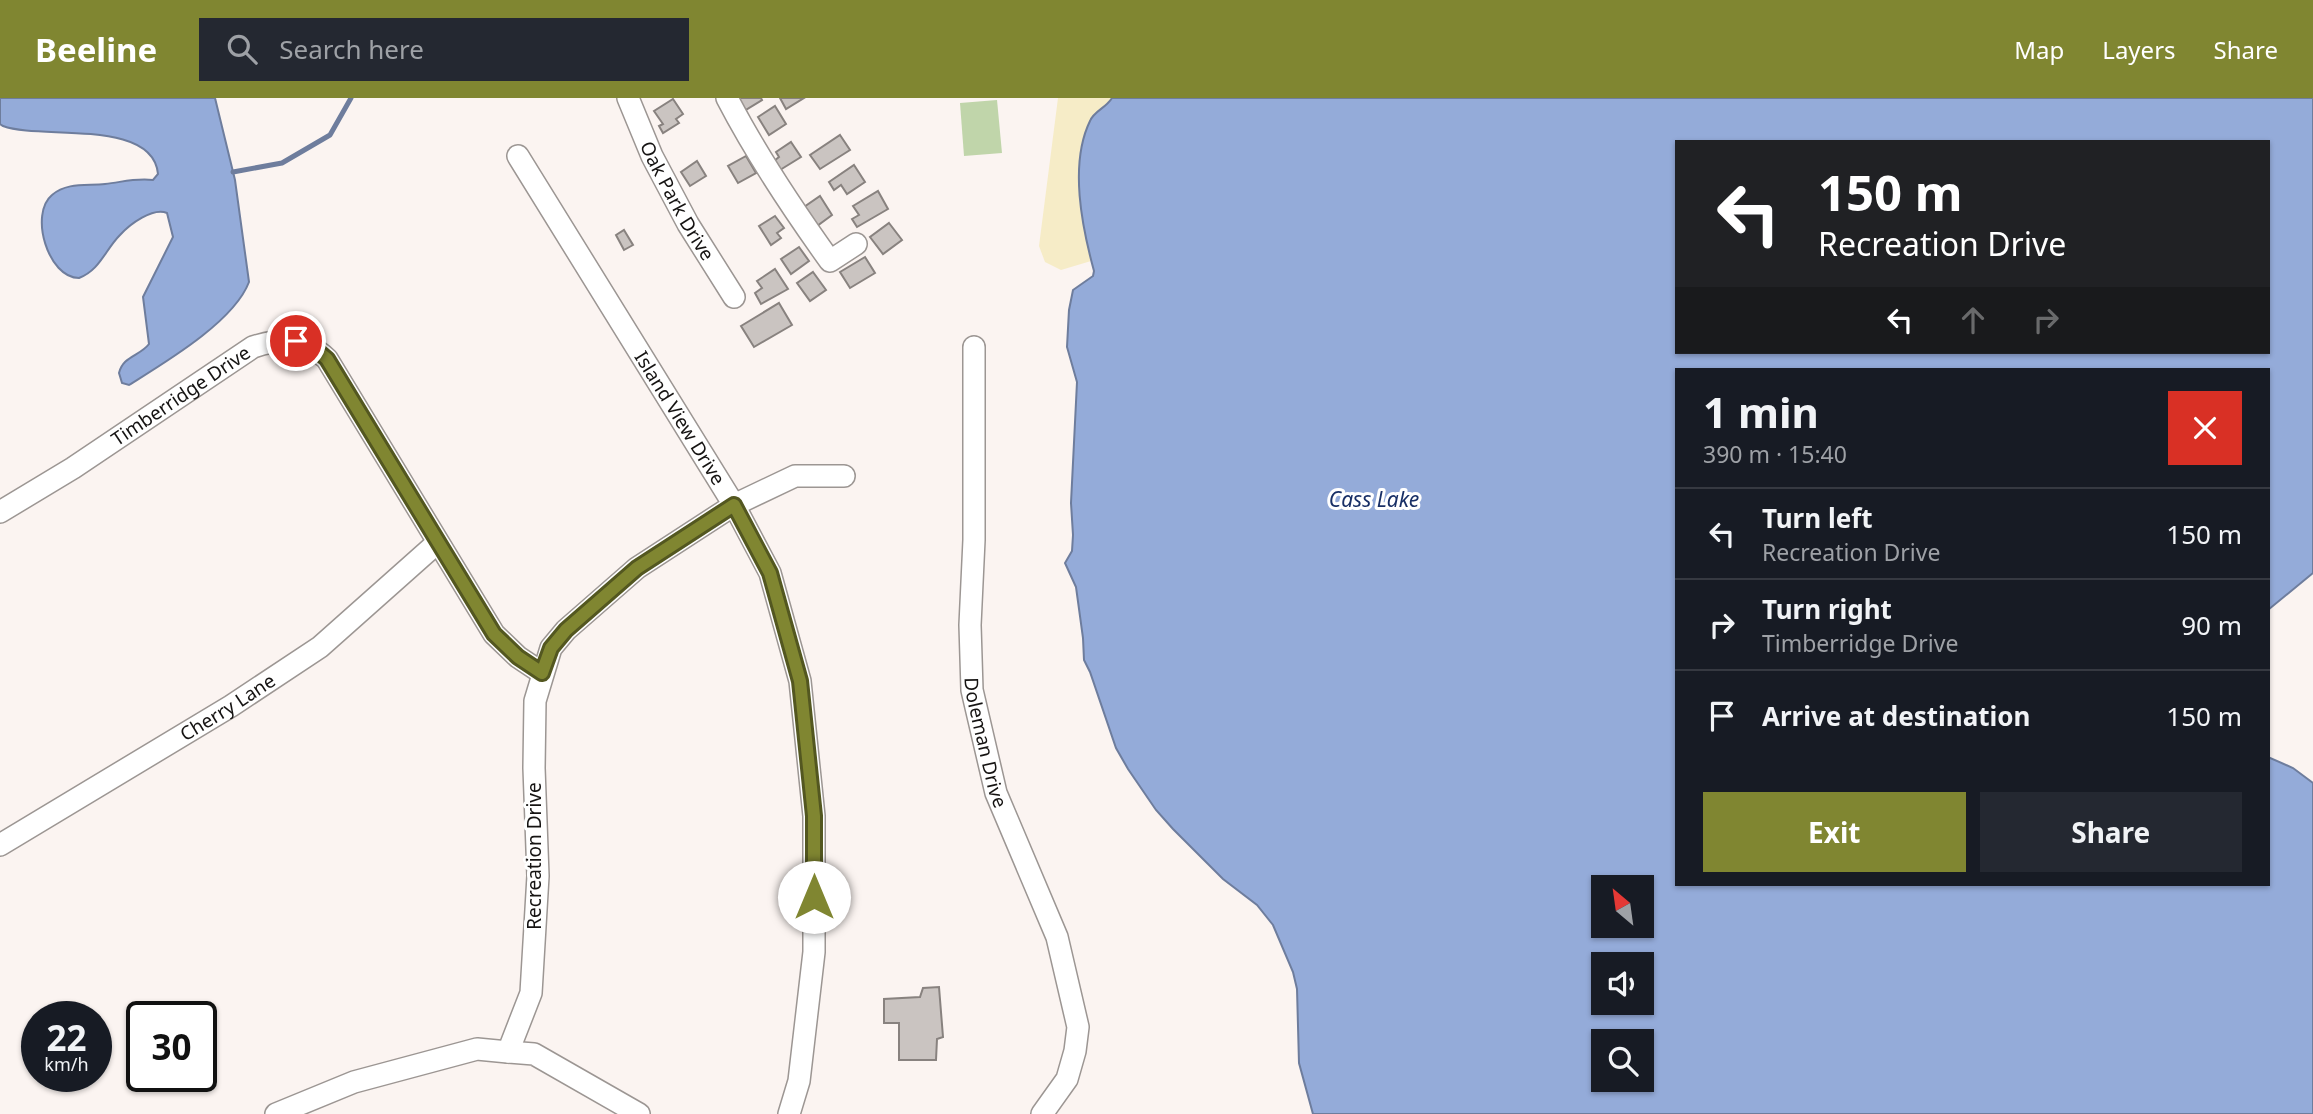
<!DOCTYPE html>
<html lang="en">
<head>
<meta charset="utf-8">
<style>
	:root { --surface:#171b24; --page:#242831; --text:#f1f3f6; --muted:#9ea1a6; --line:#363941; --accent:#808631 }
	body { margin:0; font-family:"Noto Sans",sans-serif; background:var(--page); color:var(--text); height:100vh; display:flex; flex-direction:column; font-size:26px; white-space:nowrap }
	* { box-sizing:border-box; margin:0 }
	p { font-size:23px; color:var(--muted) }
	.icon { flex:none; width:38px; height:38px; fill:none; stroke:currentColor; stroke-width:2; stroke-linecap:round; stroke-linejoin:round }
	.map { position:relative; flex:1; overflow:hidden }
	.sheet { position:absolute; left:1675px; top:270px; width:595px; height:518px; display:flex; flex-direction:column; background:var(--surface); border-radius:0px; box-shadow:0 2px 5px #0004 }
	.sheet>* { flex:none }
	.guide { position:absolute; left:1675px; top:42px; width:595px; height:214px; border-radius:0px; box-shadow:0 2px 5px #0004; background:#202124; color:#fff; overflow:hidden }
	.needle { width:46px; rotate:331deg }
	.buttons { position:absolute; left:1591px; top:777px; display:grid; gap:14px }
	.buttons a { display:grid; place-items:center; width:63px; height:63px; border-radius:0px; background:var(--surface); box-shadow:0 2px 5px #0004; font-size:35px }
	.speed { position:absolute; left:21px; top:903px; display:flex; gap:14px; font-size:35px; font-weight:700; text-align:center }
	.speed>* { display:grid; place-content:center; width:91px; height:91px; border-radius:50%; background:var(--surface); box-shadow:0 2px 5px #0004; line-height:1 }
	.speed small { font-size:18px; font-weight:400 }
	.speed .limit { border:4px solid #111; border-radius:10px; background:#fff; color:#111 }
	.pin { position:absolute; display:grid; place-items:center; width:60px; height:60px; color:#fff; margin:-30px; border:4px solid #fff; border-radius:50%; box-shadow:0 2px 7px #0007 }
	.me { position:absolute; width:77px; margin:-38px; rotate:0deg; stroke-linejoin:round; filter:drop-shadow(0 0 5px #0008) }
	.turn { display:flex; align-items:center; gap:24px; height:147px; padding:0 28px; font-size:32px }
	.turn .icon { width:91px; height:91px; stroke-width:2.5 }
	.turn b { display:block; font-size:49px; line-height:60px }
	.lanes { display:flex; align-items:center; height:66px; padding:0 28px; background:#0003; justify-content:center; gap:35px; direction:ltr }
	.lanes .off { opacity:.35 }
	.round { display:grid; place-items:center; flex:none; width:74px; height:74px; border-radius:0px; background:var(--page) }
	.summary { display:flex; align-items:center; justify-content:space-between; height:119px; padding:0 28px }
	h1 { font-size:42px; font-weight:700; line-height:52px }
	.cta { display:flex; gap:14px; margin-top:auto; padding:14px 28px }
	.cta a { flex:1; height:80px; border-radius:0px; background:var(--accent); color:#fff; font-size:28px; font-weight:700; line-height:80px; text-align:center }
	.cta a+a { background:var(--page); color:var(--text) }
	ul { padding:0; list-style:none }
	li { display:flex; align-items:center; gap:21px; height:91px; padding:0 28px; border-top:2px solid var(--line) }
	li div { flex:1 }
	li b { display:block; font-size:26px }
	li em { font-style:normal }
	header { display:flex; align-items:center; gap:42px; box-sizing:border-box; height:98px; padding:0 35px; background:var(--accent); color:#fff }
	header strong { font-size:33px }
	nav { display:flex; gap:38px; margin-inline-start:auto; font-size:24px }
	.search { width:490px; height:63px; background:var(--page); display:flex; align-items:center; gap:18px; box-sizing:border-box; padding:0 24px; border-radius:0px; color:var(--muted); font-size:26px }
	.map>svg:first-child { display:block }
</style>
</head>
<body>
<header>
<strong>Beeline</strong>
<div class="search"><svg class="icon" aria-label="search" viewBox="0 0 24 24"><circle cx="10" cy="10" r="6"/><path d="M15 15l6 6"/></svg>Search here</div>
<nav><a>Map</a><a>Layers</a><a>Share</a></nav>
</header>
<div class="map">
<svg width="2313" height="1016" viewBox="0 0 2313 1016">
	<rect width="100%" height="100%" fill="#fbf4f1"/>
	<polygon fill="#c0d5aa" points="997,2 1002,55 964,58 960,5"/>
	<path fill="#f6ecc7" d="M1058 0H1112C1107 8 1097 11 1093 19 1069 58 1081 122 1091 163L1061 172 1045 164 1039 148Z"/>
	<g fill="#94abd9" stroke="#6e7d9d" stroke-width="2" fill-rule="evenodd">
		<path d="M0 0H215L235 82 249 184C234 224 164 265 129 287L122 285 119 275C123 258 140 258 149 246L143 199 173 139 167 115C153 109 130 126 120 137 105 152 100 172 79 180 48 180 29 116 52 97 67 84 87 88 105 86 123 84 134 80 153 82L158 76C153 20 40 42 3 28L0 26Z"/>
		<path d="M1112 0H2313V475L2268 512V271H1676V786H2268V659L2293 670 2313 685V1016H1313L1299 965 1297 891 1293 874 1273 827 1257 807 1223 781 1173 731 1156 712 1128 671 1116 650 1090 574 1084 562 1083 540 1076 489 1065 465 1072 453 1073 437 1071 405 1077 284 1067 249 1069 212 1073 192 1093 178 1094 173C1082 129 1069 66 1090 23 1094 13 1106 10 1112 0ZM1676 44H2268V254H1676ZM1603 789H1642V828H1603ZM1603 866H1642V905H1603ZM1603 943H1642V982H1603Z"/>
	</g>
	<g fill="none" stroke-linecap="round" stroke-linejoin="round">
		<polyline stroke="#6e7d9d" stroke-width="5" points="233,74 282,65 330,37 351,0"/>
	</g>
	<g fill="#cac4c1" stroke="#88827f" stroke-width="2">
		<polygon points="731,0 761,0 762,2 739,16"/>
		<polygon points="780,0 804,0 786,11"/>
		<polygon points="673,1 683,16 676,21 679,25 663,35 659,28 663,26 654,13"/>
		<polygon points="775,8 786,26 769,37 758,19"/>
		<polygon points="840,37 850,52 820,71 810,57"/>
		<polygon points="791,44 801,59 780,72 774,63 779,59 776,54"/>
		<polygon points="746,58 756,75 738,85 728,68"/>
		<polygon points="697,63 706,78 690,88 681,74"/>
		<polygon points="854,67 865,84 847,96 841,87 834,92 829,84"/>
		<polygon points="878,93 888,111 857,129 852,121 859,117 853,108"/>
		<polygon points="820,98 832,117 817,128 804,109"/>
		<polygon points="775,118 784,130 777,135 781,140 771,147 759,128"/>
		<polygon points="889,125 902,142 883,156 870,139"/>
		<polygon points="624,132 633,147 624,152 616,137"/>
		<polygon points="799,149 809,163 791,176 781,161"/>
		<polygon points="865,159 875,175 850,190 840,174"/>
		<polygon points="775,171 788,191 761,206 755,195 762,190 757,183"/>
		<polygon points="813,174 826,192 810,203 797,185"/>
		<polygon points="779,205 792,227 754,249 741,228"/>
		<polygon points="939,889 943,939 937,941 936,962 899,962 899,925 884,925 884,901 920,899 923,890"/>
	</g>
	<g fill="none" stroke-linecap="round" stroke-linejoin="round">
		<defs>
			<g id="minor">
				<path id="s1" d="M628 0 652 58 688 126 734 199"/>
				<path d="M727 0C757 58 792 110 830 163L856 146"/>
				<path id="s2" d="M518 58 734 407 770 475 800 583 814 718V854L799 983 789 1016"/>
				<path id="s3" d="M974 249V442L970 527 972 592 996 695 1057 839 1078 929 1075 953 1067 981 1042 1016"/>
				<path id="s4" d="M0 414 73 370 253 249C284 239 303 239 327 261L494 536 518 559 542 575"/>
				<path id="s5" d="M0 747 231 608 320 549 437 445"/>
				<polyline points="508,954 534,956 639,1016"/>
				<polyline points="276,1016 354,984 477,951 508,954 531,895 538,778 534,670 535,603 551,550 566,532 637,470 734,407 795,378 844,378"/>
			</g>
		</defs>
		<use href="#minor" stroke="#9c9693" stroke-width="24"/>
		<use href="#minor" stroke="#fff" stroke-width="21"/>
	</g>
	<g fill="none" stroke-linecap="round" stroke-linejoin="round">
		<defs>
			<polyline id="route" points="296,243 314,250 327,261 494,536 518,559 542,575 551,550 566,532 637,470 734,407 770,475 800,583 814,718 814,799"/>
		</defs>
		<use href="#route" stroke="#535720" stroke-width="18"/>
		<use href="#route" stroke="#808631" stroke-width="12"/>
	</g>
	<g text-anchor="middle" stroke-width="6" stroke-linejoin="round" paint-order="stroke">
		<g font-size="19" fill="#151312" stroke="#fff">
			<text dy="7" stroke="none"><textPath href="#s1" startOffset="114">Oak Park Drive</textPath></text>
			<text dy="7" stroke="none"><textPath href="#s4" startOffset="215">Timberridge Drive</textPath></text>
			<text dy="7" stroke="none"><textPath href="#s2" startOffset="308">Island View Drive</textPath></text>
			<text dy="7" stroke="none"><textPath href="#s5" startOffset="266">Cherry Lane</textPath></text>
			<text dy="7" stroke="none"><textPath href="#s3" startOffset="397">Doleman Drive</textPath></text>
			<text transform="translate(534 758) rotate(-90)" y="7">Recreation Drive</text>
		</g>
		<g font-size="21" font-style="italic" fill="#182f66" stroke="#fff">
			<text x="1374" y="409">Cass Lake</text>
		</g>
	</g>
</svg>
<div class="buttons">
<a><svg class="needle" viewBox="-14 -14 28 28"><path d="M0-13l5 13h-10z" fill="#e53935"/><path d="M0 13l5-13h-10z" fill="#9ea1a6"/></svg></a>
<a><svg class="icon" aria-label="sound" viewBox="0 0 24 24"><path d="M4 9h4l5-4v14l-5-4H4zM17 9q2 3 0 6"/></svg></a>
<a><svg class="icon" aria-label="search" viewBox="0 0 24 24"><circle cx="10" cy="10" r="6"/><path d="M15 15l6 6"/></svg></a>
</div>
<div class="speed"><div>22<small>km/h</small></div><div class="limit">30</div></div>
<div class="pin" style="left:296px;top:243px;background:#d93025"><svg class="icon" aria-label="arrive" viewBox="0 0 24 24"><path d="M6 21V4h12l-3 4 3 4H6"/></svg></div>
<svg class="me" style="left:814px;top:799px" viewBox="-20 -20 40 40"><circle r="19" fill="#fff"/><path d="M0-13L10 11 0 6-10 11z" fill="#808631"/></svg>
<div class="guide">
<div class="turn"><svg class="icon" aria-label="left" viewBox="0 0 24 24"><path d="M17 20v-9H6M10 6l-5 5 5 5"/></svg><div><b>150 m</b>Recreation Drive</div></div>
<div class="lanes"><svg class="icon" aria-label="left" viewBox="0 0 24 24"><path d="M17 20v-9H6M10 6l-5 5 5 5"/></svg><svg class="icon off" aria-label="ahead" viewBox="0 0 24 24"><path d="M12 20V5M6 11l6-6 6 6"/></svg><svg class="icon off" aria-label="right" viewBox="0 0 24 24"><path d="M7 20v-9h11M14 6l5 5-5 5"/></svg></div>
</div>
<section class="sheet">
<div class="summary"><div><h1>1 min</h1><p>390 m · 15:40</p></div><a class="round" style="background:#d93025;color:#fff"><svg class="icon" aria-label="close" viewBox="0 0 24 24"><path d="M6 6l12 12M18 6L6 18"/></svg></a></div>
<ul>
<li><svg class="icon" aria-label="left" viewBox="0 0 24 24"><path d="M17 20v-9H6M10 6l-5 5 5 5"/></svg><div><b>Turn left</b><p>Recreation Drive</p></div><em>150 m</em></li>
<li><svg class="icon" aria-label="right" viewBox="0 0 24 24"><path d="M7 20v-9h11M14 6l5 5-5 5"/></svg><div><b>Turn right</b><p>Timberridge Drive</p></div><em>90 m</em></li>
<li><svg class="icon" aria-label="arrive" viewBox="0 0 24 24"><path d="M6 21V4h12l-3 4 3 4H6"/></svg><div><b>Arrive at destination</b></div><em>150 m</em></li>
</ul>
<div class="cta"><a>Exit</a><a>Share</a></div>
</section>
</div>
</body>
</html>
